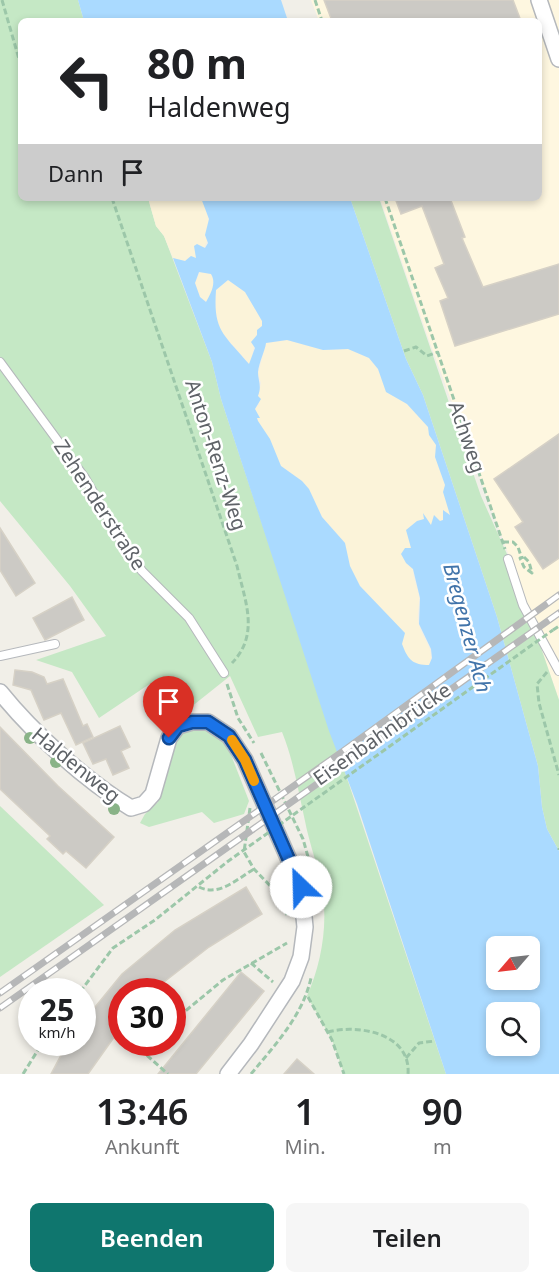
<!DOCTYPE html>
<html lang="de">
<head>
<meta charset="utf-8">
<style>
	:root { --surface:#fff; --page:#f6f6f6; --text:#202124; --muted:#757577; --accent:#0f766e }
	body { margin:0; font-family:"Noto Sans",sans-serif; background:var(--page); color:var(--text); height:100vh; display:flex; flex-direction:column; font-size:22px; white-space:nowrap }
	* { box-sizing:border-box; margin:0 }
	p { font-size:20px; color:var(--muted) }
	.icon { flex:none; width:33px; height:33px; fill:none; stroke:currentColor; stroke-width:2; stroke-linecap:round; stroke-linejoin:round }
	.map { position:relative; height:1074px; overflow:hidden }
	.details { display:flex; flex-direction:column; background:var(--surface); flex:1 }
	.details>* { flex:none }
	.banner { position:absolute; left:18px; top:18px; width:524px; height:183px; border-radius:9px; box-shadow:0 3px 9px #0003; background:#fff; color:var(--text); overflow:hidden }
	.needle { width:39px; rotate:242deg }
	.tools { position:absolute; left:486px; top:936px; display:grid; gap:12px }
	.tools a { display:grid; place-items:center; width:54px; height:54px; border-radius:9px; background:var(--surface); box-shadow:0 3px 9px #0003; font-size:30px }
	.speed { position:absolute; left:18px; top:978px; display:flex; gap:12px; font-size:30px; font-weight:700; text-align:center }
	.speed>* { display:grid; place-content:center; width:78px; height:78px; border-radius:50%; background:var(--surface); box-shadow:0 3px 9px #0003; line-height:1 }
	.speed small { font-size:15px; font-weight:400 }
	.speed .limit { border:9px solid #d22; background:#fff; color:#111 }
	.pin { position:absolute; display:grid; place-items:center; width:51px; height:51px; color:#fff; margin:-62px -26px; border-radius:50% 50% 50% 0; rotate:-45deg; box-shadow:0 0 6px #0007 }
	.pin .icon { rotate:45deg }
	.me { position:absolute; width:66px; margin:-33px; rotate:336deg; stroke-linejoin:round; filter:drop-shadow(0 0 4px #0008) }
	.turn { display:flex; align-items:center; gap:21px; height:126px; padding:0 30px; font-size:27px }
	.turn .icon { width:78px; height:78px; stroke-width:2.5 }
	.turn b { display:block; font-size:42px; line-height:51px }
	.then { display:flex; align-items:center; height:57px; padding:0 30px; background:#0003; gap:12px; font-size:22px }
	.eta { display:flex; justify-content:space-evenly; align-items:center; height:102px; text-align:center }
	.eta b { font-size:36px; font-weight:600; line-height:42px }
	.primary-button { display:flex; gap:12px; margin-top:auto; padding:12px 30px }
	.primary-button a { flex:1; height:69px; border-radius:9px; background:var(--accent); color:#fff; font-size:24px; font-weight:600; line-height:69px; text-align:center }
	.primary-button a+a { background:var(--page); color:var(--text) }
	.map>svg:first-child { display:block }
</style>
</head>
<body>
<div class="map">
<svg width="559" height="1074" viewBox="0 0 559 1074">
	<rect width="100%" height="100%" fill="#f1efe8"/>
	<polygon fill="#fef7e0" points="311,0 559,0 559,700 515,572 431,346 380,198 538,198 538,21 319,21"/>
	<g fill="#c5e8c5">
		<path d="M0 0H78L84 21H21V198H148L156 226 164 236 212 362 221 399C295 625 371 849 446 1074H344L332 1040 307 996C322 962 329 921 321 884 317 863 309 842 305 821 298 790 294 762 282 732L258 737 230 676 176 719 157 679 99 718 72 672 36 660 106 636 70 586 0 501Z"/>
		<polygon points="350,198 379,198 481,496 515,572 559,700 559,851 547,829 542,807 538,766 497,617 423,395 406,359"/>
		<polygon points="194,728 210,732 226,742 249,801 244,814 214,823 202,812 149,827 140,823 145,814 158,802 176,739 183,732"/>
		<polygon points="0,806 104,905 0,977"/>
	</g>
	<g fill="#fbf3d9">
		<path d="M148 198H201C212 220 213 240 196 259L191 256 185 261 173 258 164 236 156 226Z"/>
		<path d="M200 272 211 274C216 282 213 295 207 302L200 297 195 283Z"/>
		<path d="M228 280 245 292 262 321V326C253 336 254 350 251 363L249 364C223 331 213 335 216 290Z"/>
		<path d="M287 340 323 350 348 349 369 358 378 369 387 392 407 404 428 427 437 445 438 465 445 485 450 516 443 511V520L440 521 434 518 431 526 423 515 424 519 406 563 413 569C413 579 418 587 419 597 420 606 416 616 419 625 423 640 436 650 429 665L418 666 407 658 394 622 360 586 349 566 345 543 322 517 309 489 302 481 281 466 258 421 255 409 259 404 258 396 261 383 258 374 266 343Z"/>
	</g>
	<g fill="#aadaff" fill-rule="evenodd">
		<polygon points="78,0 281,0 288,21 84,21"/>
		<path d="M201 198H350L406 359 423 395 497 617 538 766 542 807 547 829 559 851V1074H446L357 804 329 731 221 399 212 362 173 258 185 261 191 256 196 258 194 246 197 244 205 248 208 243 205 235 209 219ZM199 272 211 274C217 283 210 295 206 302L200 297 195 283ZM228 280 245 292 262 321V326L257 330V335L251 342 255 348 249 364C223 334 213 330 216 290ZM287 340 323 350 348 349 369 358 378 369 386 392 407 404 428 427 429 435 436 445 435 457 445 485 443 492 450 515 443 510V520L440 521 434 515 431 525 423 513 424 519 417 521 406 530 411 548H405L401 554 406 563 413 569 420 598 419 624 431 649 432 658 429 665C413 665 408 660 402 644L405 633 360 586 350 566 345 543 322 517 309 489 302 481 281 466 270 439 258 421 257 418H260L255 409 261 399 258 396C262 386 258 381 258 372 259 362 265 351 266 343ZM496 946H530V980H496ZM496 1012H530V1046H496Z"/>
	</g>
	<g fill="#cccac5" stroke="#d6d1c6" stroke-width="1.5">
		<polygon points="324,0 513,0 521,21 332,21"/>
		<polygon points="395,198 450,198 465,237 462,238 483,287 559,264 559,314 455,346 440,301 448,298 435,268 444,264 422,206 401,214"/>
		<polygon points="559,434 559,558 543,569 515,527 523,522 494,479"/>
		<polygon points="0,528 35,583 16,596 0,570"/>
		<polygon points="72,597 84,620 45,640 33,618"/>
		<polygon points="15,670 32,672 44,677 47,684 63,679 83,726 87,724 93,737 76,745 61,713 44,720 31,690 13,685"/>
		<polygon points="120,726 130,747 121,751 129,768 113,775 106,759 93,764 83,743"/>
		<polygon points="0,727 58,786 114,837 86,868 66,851 63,854 47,839 50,836 0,789"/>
		<polygon points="246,887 262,914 209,947 151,992 122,992 122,1026 88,1074 51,1074 68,1042 82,1042 82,1023 122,974 175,930"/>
		<polygon points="241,972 264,991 196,1074 158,1074"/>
		<polygon points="297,1059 314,1074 284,1074"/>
	</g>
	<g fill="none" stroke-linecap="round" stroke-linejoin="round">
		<defs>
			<g id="service">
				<polyline points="0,362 85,478 127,551 142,571 189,618 224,673"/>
				<polyline points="508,559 523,605 559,671"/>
				<polyline points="0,656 55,644"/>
			</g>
			<g id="minor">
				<polyline points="539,0 559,59"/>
				<path d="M0 692C33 733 86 781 131 808L144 804 153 794 169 738 178 726 192 722H208L229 736 245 760 301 887 305 927 301 957 292 981 251 1044 228 1074"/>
			</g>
		</defs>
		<use href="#service" stroke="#b5b8bc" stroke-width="10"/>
		<use href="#minor" stroke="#b5b8bc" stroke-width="18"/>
		<g stroke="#9cc7a9" stroke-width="3" stroke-dasharray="6 3" stroke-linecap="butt">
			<polyline points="2,0 21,66"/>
			<polyline points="315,0 322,21"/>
			<path d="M112 198 237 566C245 601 260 634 232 663"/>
			<polyline points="385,198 505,549"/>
			<polyline points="404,351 416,347 427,356 438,352"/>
			<polyline points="503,542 513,542 518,547 521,556"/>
			<polygon points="524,557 529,562 532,573 524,567 520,558"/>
			<polyline points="553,630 559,626"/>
			<polyline points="547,672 537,684 539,703 559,775"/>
			<polyline points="227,684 238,718 254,743"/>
			<polyline points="261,753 303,839 312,871"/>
			<polyline points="250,808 244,852 254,869 280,896 287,915"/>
			<polyline points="559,850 559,848"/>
			<path d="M199 887C219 897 237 879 254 869"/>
			<polyline points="251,963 273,982"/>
			<polyline points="80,992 113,948 155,920 227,862"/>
			<polyline points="308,997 332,1040 344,1074"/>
			<polyline points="172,1022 223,980 287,943"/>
			<path d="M328 1032C358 1024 411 1033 408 1074"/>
			<polyline points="149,1042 142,1051 168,1074"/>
			<polyline points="406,1058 419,1043 435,1041"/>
			<polyline points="23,1074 43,1042"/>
			<path d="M251 1074C275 1045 303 1015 311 978"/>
		</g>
		<use href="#service" stroke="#fff" stroke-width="8"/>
		<use href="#minor" stroke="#fff" stroke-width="15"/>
		<defs>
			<g id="rail">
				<polyline points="0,993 339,754 559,595"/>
				<polyline points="0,1008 559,613"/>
			</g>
		</defs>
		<use href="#rail" stroke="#b6b7b8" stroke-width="7"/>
		<use href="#rail" stroke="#fff" stroke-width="4.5" stroke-dasharray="14" stroke-linecap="butt"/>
		<polyline stroke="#9cc7a9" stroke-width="3" stroke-dasharray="6 3" stroke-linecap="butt" points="227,862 553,630"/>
	</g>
	<g fill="#89b387">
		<circle cx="30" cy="738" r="6"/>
		<circle cx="56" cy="762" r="6"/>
		<circle cx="114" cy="809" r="6"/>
	</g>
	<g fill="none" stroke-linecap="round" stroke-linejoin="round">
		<defs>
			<polyline id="route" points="169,738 178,726 192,722 208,722 229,736 245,760 301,887"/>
		</defs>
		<use href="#route" stroke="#114b97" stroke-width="15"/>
		<use href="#route" stroke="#1a73e8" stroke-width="10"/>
		<polyline stroke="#f59e0b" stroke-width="10" points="232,740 245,760 254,781"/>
	</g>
	<g text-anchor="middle" stroke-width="5" stroke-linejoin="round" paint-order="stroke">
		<g font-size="20" fill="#5f6368" stroke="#fff">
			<text transform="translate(467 437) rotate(71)" y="7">Achweg</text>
			<text transform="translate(216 455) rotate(72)" y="7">Anton-Renz-Weg</text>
			<text transform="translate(100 505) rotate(57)" y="7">Zehenderstraße</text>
			<text transform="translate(382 734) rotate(-35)" y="7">Eisenbahnbrücke</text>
			<text transform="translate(76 765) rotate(39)" y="7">Haldenweg</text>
		</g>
		<g font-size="21" font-style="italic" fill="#4174aa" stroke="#fff">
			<text transform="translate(467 628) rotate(75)" y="7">Bregenzer Ach</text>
		</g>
	</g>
</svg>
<div class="tools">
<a><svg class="needle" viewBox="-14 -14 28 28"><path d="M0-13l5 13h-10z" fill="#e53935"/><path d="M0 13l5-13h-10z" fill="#757577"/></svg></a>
<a><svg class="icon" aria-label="search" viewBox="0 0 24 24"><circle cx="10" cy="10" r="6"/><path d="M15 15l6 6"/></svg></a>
</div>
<div class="speed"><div>25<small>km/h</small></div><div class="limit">30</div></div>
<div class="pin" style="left:169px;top:738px;background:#d93025"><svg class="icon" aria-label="arrive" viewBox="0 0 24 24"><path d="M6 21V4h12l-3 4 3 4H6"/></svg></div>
<svg class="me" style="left:301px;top:887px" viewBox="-20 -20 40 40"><circle r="19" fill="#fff"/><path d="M0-13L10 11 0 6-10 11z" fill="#1a73e8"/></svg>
<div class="banner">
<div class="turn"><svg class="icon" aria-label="left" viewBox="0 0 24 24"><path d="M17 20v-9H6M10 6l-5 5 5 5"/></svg><div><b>80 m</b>Haldenweg</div></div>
<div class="then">Dann<svg class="icon" aria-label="arrive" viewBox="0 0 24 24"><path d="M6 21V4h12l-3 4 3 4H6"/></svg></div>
</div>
</div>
<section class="details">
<div class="eta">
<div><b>13:46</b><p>Ankunft</p></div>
<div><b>1</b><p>Min.</p></div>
<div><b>90</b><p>m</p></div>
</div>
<div class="primary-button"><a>Beenden</a><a>Teilen</a></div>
</section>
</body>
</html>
